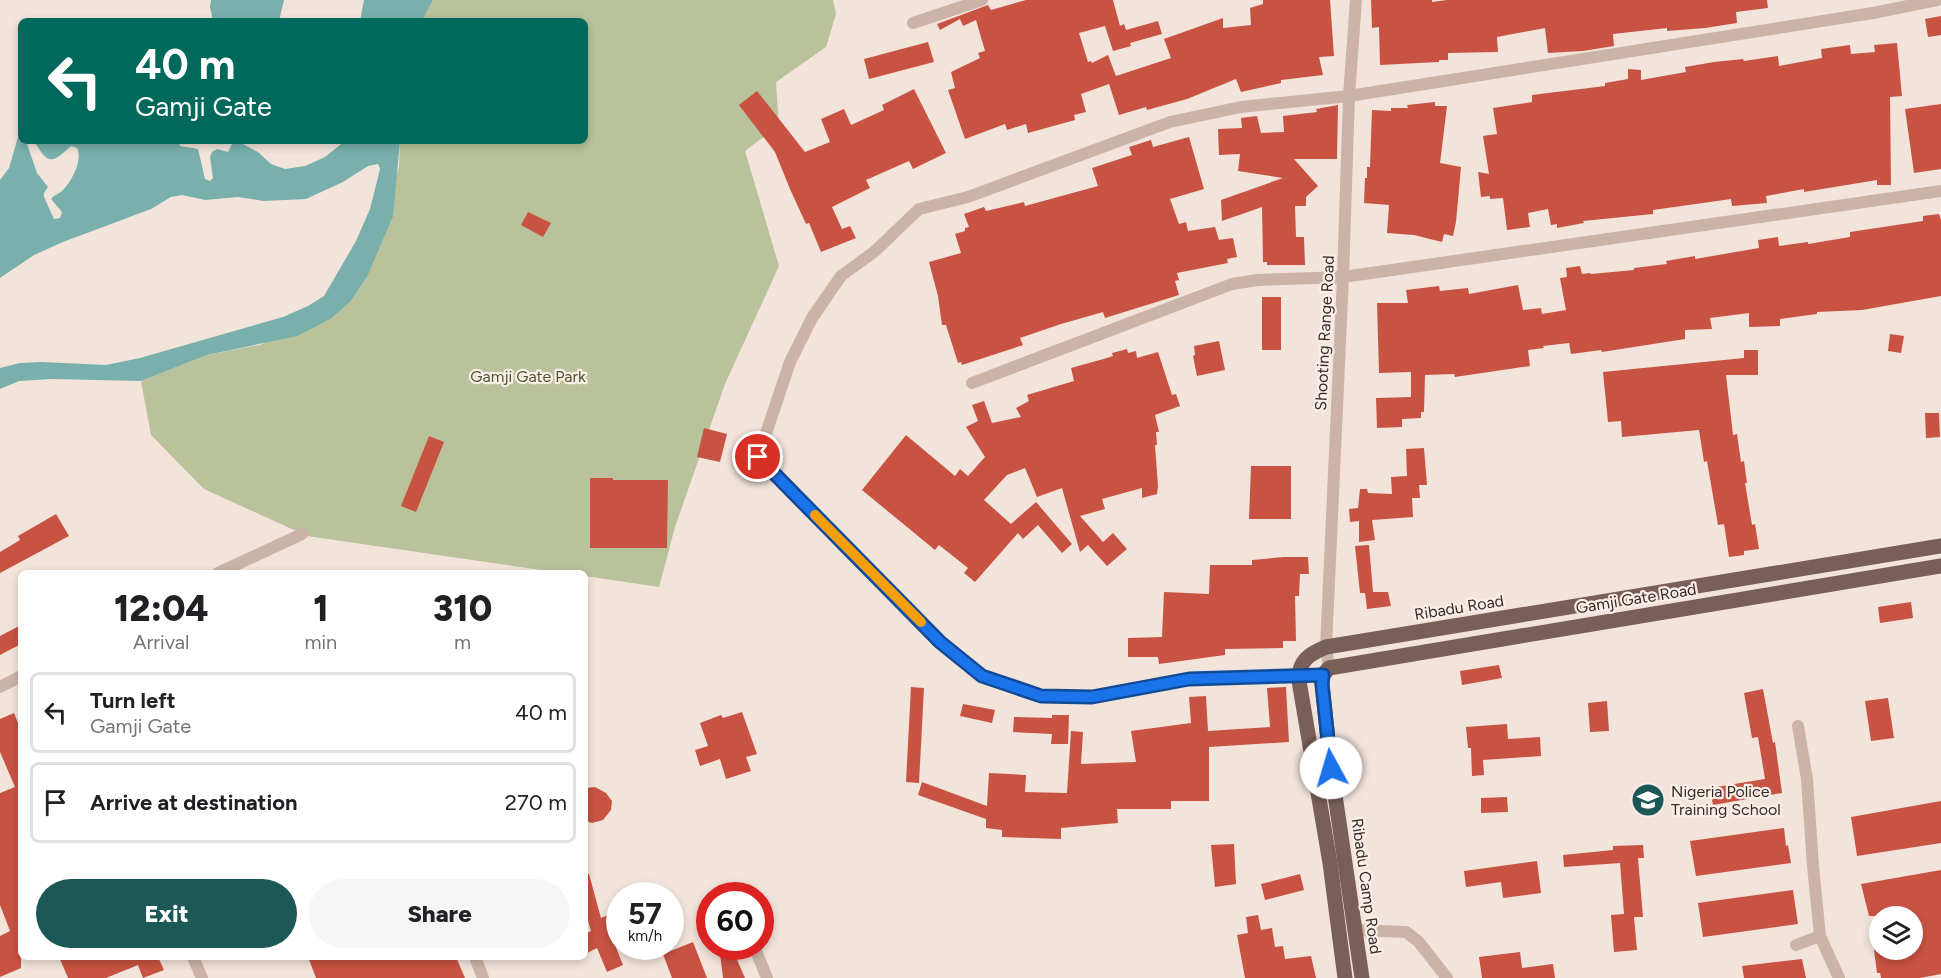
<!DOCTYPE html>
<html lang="en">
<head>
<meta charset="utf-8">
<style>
	:root { --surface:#fff; --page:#f6f6f6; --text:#202124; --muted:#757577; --line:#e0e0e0; --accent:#1c5956 }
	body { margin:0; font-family:Figtree,sans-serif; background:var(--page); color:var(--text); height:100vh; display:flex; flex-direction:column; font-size:22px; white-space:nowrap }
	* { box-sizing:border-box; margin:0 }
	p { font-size:20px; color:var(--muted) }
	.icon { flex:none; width:33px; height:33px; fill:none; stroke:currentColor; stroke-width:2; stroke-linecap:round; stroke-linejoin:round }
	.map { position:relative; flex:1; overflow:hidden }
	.side { position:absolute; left:18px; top:570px; width:570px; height:390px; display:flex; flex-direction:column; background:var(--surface); border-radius:9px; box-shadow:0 3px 9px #0003 }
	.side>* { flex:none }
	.hud { position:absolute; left:18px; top:18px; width:570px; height:126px; border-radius:9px; box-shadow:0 3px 9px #0003; background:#00695c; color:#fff; overflow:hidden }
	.buttons { position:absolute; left:1869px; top:906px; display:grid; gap:12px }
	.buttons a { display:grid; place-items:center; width:54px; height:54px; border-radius:50%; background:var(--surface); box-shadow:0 3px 9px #0003; font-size:30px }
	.speed { position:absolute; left:606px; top:882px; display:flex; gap:12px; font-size:30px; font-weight:700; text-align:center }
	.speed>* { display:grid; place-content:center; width:78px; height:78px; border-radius:50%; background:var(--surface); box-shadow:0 3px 9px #0003; line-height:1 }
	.speed small { font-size:15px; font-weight:400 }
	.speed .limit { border:9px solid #d22; background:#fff; color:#111 }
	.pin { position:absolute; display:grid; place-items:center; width:51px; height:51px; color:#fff; margin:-26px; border:3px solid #fff; border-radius:50%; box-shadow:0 2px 6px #0007 }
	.me { position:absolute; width:66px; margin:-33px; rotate:354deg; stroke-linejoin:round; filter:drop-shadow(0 0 4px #0008) }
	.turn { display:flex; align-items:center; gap:21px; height:126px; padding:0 18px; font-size:27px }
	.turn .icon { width:78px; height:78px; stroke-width:2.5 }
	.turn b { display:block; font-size:42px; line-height:51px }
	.eta { display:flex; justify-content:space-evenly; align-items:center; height:102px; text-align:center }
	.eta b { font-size:36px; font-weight:800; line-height:42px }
	.action { display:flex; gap:12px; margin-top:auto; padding:12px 18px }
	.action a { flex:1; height:69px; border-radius:36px; background:var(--accent); color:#fff; font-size:24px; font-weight:800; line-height:69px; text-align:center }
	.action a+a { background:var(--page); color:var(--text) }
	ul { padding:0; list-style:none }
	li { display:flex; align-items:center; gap:18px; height:81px; margin:0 12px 9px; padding:0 6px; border:3px solid var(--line); border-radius:9px }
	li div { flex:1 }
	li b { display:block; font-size:22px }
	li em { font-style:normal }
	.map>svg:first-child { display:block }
</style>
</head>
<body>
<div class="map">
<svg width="1941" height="978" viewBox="0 0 1941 978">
	<rect width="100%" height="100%" fill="#f2e4db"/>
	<polygon fill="#b9c29b" points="433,0 833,0 836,14 826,47 776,82 779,125 745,151 779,266 725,384 675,527 659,587 585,576 585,573 562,573 307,536 204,489 151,435 141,381 207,355 259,345 332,318 351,301 367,277 399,166 400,141 585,141 585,21 422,21"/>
	<g fill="#79b0ab">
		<polygon points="211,0 284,0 279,21 213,21 210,7"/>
		<polygon points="364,0 433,0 422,21 360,21"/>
		<path d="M21 134V141H26L37 173 48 187 44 193V197L54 219 60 218 62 212 51 199C55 194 59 194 63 190 72 181 83 159 77 148L71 146C51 165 48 164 34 141H178L180 146 198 149 205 179 210 181 213 178 210 157 212 152 217 149 228 152 232 144 241 143 258 152 271 164 285 169 305 166 325 157 345 141H400L393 216 367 277 351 301 332 318 297 336 207 355 141 381 51 379 19 381 0 389V368L20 363 42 362 106 365 140 358 283 317 308 306 324 296 356 241 370 209 380 169 378 164 368 166 343 182 306 199 264 201 238 197 205 200 182 195 171 197 151 209 63 242 34 255 0 278V180L9 168 18 137Z"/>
	</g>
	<g fill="#c85343">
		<polygon points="1026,0 1113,0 1120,26 1124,24 1126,30 1158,21 1162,34 1130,43 1131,46 1113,51 1105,26 1079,33 1088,62 1091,61 1092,63 1108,55 1116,76 1171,58 1164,39 1223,18 1223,28 1251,25 1250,8 1263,4 1263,0 1330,0 1334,56 1319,57 1323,75 1281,80 1281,83 1241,92 1236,79 1187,99 1147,110 1146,107 1119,115 1109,84 1081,94 1086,112 1074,115 1075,120 1028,133 1026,124 1007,130 1005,124 965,139 948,90 955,88 951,72 980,58 978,53 985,51 976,20 963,26 960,19 940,30 937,24 988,5 991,10"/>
		<polygon points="1371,0 1432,0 1432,2 1447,0 1767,0 1768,8 1736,12 1737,23 1705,28 1667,31 1667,28 1613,34 1614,46 1583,51 1548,53 1545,28 1497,37 1498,52 1448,53 1448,60 1439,60 1439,62 1380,65 1379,27 1372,28"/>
		<polygon points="1941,16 1941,35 1928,37 1925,19"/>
		<polygon points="928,42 934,62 869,79 864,59"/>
		<polygon points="1897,43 1902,96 1890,97 1891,185 1877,185 1877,180 1804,192 1804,189 1766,196 1767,203 1732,206 1731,199 1653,210 1653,214 1583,221 1584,223 1557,228 1557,224 1551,225 1548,209 1528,213 1530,227 1507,230 1503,198 1490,199 1490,196 1481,197 1478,172 1489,174 1483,136 1497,134 1493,108 1532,102 1532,95 1605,86 1605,83 1628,79 1628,69 1641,70 1641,80 1686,72 1685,67 1714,62 1743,59 1744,61 1778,56 1779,66 1822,58 1821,49 1850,45 1851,54 1875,52 1874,45"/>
		<polygon points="914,89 946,153 913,169 909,161 866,180 870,188 832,207 842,229 850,226 856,238 821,252 809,223 806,224 790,189 775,152 739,105 757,91 805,152 830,142 821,119 844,109 851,125 884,110 882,105"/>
		<polygon points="1435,102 1435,106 1447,106 1440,163 1461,167 1456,222 1453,236 1444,234 1442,242 1414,235 1387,233 1389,205 1364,203 1365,178 1367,178 1367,167 1370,167 1372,110 1391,111 1391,108 1408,108 1407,105"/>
		<polygon points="1941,104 1941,169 1914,173 1905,109"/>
		<polygon points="1338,105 1337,159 1294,159 1318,186 1306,197 1306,206 1295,206 1296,237 1304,237 1305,265 1267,265 1267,262 1263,262 1262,207 1222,221 1221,200 1283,178 1238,171 1240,154 1219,155 1218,129 1242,128 1241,118 1257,116 1261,133 1284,132 1283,116 1317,112 1316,109"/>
		<polygon points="1189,137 1204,189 1170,199 1179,224 1186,222 1188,231 1215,227 1219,240 1233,238 1237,257 1227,259 1228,263 1177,273 1179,280 1175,281 1179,295 1105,318 1103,312 1061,324 1020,338 1023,345 962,365 961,362 958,363 946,325 942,325 938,296 929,262 961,253 955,234 965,231 965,228 969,227 964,214 984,207 986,211 1024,202 1025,206 1098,186 1092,168 1132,155 1129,147 1151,140 1153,147"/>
		<polygon points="528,212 551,223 543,237 521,225"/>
		<polygon points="1939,214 1941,220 1941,296 1862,310 1817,312 1817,314 1780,319 1780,326 1749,327 1749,313 1710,318 1712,329 1685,330 1685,339 1602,352 1601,350 1571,354 1569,343 1543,346 1544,348 1528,350 1530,366 1455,377 1454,374 1425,375 1424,412 1421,412 1421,418 1402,419 1402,427 1377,428 1376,398 1411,397 1411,372 1379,373 1377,303 1408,303 1406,290 1439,286 1440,291 1468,288 1469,294 1518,285 1523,310 1541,308 1542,314 1566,310 1560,278 1567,277 1566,268 1580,266 1582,274 1590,273 1591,274 1634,270 1634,268 1667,264 1666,261 1695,256 1695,259 1759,248 1758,240 1778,237 1779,246 1808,242 1808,244 1850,237 1850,232 1923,221 1923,216"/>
		<rect x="1262" y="297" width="19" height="53"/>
		<polygon points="1890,334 1904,336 1901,353 1888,351"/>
		<polygon points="1219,341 1225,370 1197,376 1193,356 1195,355 1194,346"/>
		<polygon points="1127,349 1128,353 1136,351 1137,358 1158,352 1172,395 1176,394 1180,406 1155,415 1159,432 1156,432 1157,445 1155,445 1158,486 1157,494 1142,498 1142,488 1102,499 1105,509 1080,516 1103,542 1113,533 1127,549 1107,566 1088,545 1080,552 1062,488 1037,497 1025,468 1007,475 984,500 1011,524 1036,502 1072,544 1062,553 1038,525 1023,539 1018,533 975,582 964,573 968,568 939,545 935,550 862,490 906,435 955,476 960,469 968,476 985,457 966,427 978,421 972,405 984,401 992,423 1021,417 1016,408 1029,401 1027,395 1074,381 1071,368 1107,358 1113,356 1112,353"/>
		<polygon points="1744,350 1758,350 1758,375 1726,375 1733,435 1737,434 1741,462 1744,461 1747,483 1745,483 1752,525 1755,524 1759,549 1744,551 1744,555 1729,557 1724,524 1718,525 1707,461 1704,462 1699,430 1622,437 1621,421 1608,422 1603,372 1744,358"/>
		<polygon points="1925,413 1939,413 1940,437 1926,438"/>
		<polygon points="704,428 727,434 720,462 697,457"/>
		<polygon points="429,436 444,442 416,512 401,506"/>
		<polygon points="1424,448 1427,485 1419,485 1420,498 1412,498 1413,517 1372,520 1375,540 1359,542 1359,521 1350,522 1349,509 1358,508 1360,489 1367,489 1368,493 1392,494 1391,477 1407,476 1406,449"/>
		<polygon points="1251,466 1291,466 1291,519 1249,519"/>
		<polygon points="590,478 613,478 613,480 668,480 667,548 590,548"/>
		<polygon points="56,514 69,536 0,573 0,552 20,540 18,536"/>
		<polygon points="1369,545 1373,592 1388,592 1391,606 1367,609 1365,593 1360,593 1355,546"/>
		<polygon points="1284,557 1308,557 1309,574 1300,574 1299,596 1295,596 1296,641 1283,641 1283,648 1225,649 1225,655 1159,664 1158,657 1128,657 1128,638 1162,637 1164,592 1209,594 1210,565 1252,565 1252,560"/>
		<polygon points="1911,602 1913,618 1880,623 1878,607"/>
		<polygon points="21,625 21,644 0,655 0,636"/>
		<polygon points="1499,665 1502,678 1462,685 1460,671"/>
		<polygon points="911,687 924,688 919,783 906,782"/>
		<polygon points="1286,687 1289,742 1209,747 1209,801 1171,801 1171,809 1117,809 1118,823 1061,828 1061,839 1002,837 1002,830 986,828 986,819 918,795 922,782 987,806 989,773 1026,775 1025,792 1067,793 1071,731 1083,732 1081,764 1136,762 1131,731 1191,723 1189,697 1206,696 1208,731 1270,727 1267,688"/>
		<polygon points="1763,689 1773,743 1775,742 1782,793 1713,805 1710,788 1765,779 1758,737 1752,738 1744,693"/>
		<polygon points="1888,698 1894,738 1871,741 1865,701"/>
		<polygon points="1607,701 1609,731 1590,732 1588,703"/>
		<polygon points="963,704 995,710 992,723 960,716"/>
		<polygon points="742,712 757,754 746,757 751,771 726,779 720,759 700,766 695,750 708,746 700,723 721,715 723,718"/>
		<polygon points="14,713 21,730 21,968 0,977 0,936 10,931 0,905 0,793 15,787 0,752 0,719"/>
		<polygon points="1052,715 1069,715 1068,744 1051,744 1052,734 1013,732 1014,717 1052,718"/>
		<polygon points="1507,724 1508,739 1540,737 1541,756 1483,760 1484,775 1472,776 1471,748 1468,748 1466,727"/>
		<polygon points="595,787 606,793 612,801 611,810 603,820 592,823 585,821 585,788"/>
		<polygon points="1507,797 1508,812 1481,813 1481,798"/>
		<polygon points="1941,801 1941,843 1857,856 1851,817"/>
		<polygon points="1784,828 1786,846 1788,845 1791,863 1696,876 1690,841"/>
		<polygon points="1234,844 1236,884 1215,887 1211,845"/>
		<polygon points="1643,845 1644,858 1638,858 1643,917 1634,917 1637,950 1614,952 1611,915 1624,914 1620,863 1564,867 1563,855 1613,850 1613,846"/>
		<polygon points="1537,861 1541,893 1503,898 1501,882 1466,887 1464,871"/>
		<polygon points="1941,870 1941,974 1920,978 1881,978 1880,973 1877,973 1874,950 1912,950 1912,916 1869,916 1861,884"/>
		<polygon points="585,874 589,874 601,918 620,910 620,942 615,945 623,965 607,972 597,948 585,954 585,934 591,931 585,911"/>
		<polygon points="1300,874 1304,890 1265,900 1261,884"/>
		<polygon points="1793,890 1798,924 1703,937 1698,903"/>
		<polygon points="1258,915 1261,930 1272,928 1275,947 1283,946 1285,959 1311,956 1316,978 1245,978 1237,935 1248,933 1246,917"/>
		<polygon points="693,942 707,978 672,978 663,954"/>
		<polygon points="719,946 731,946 745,978 723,978"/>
		<polygon points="1520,952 1522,968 1553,964 1555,978 1482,978 1479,957"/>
		<polygon points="59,957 158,957 164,970 143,978 138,965 106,978 68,978"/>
		<polygon points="308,957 456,957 465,978 316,978"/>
		<polygon points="1802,959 1806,978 1744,978 1742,966"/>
	</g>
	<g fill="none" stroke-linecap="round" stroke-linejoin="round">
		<g stroke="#cbb3a7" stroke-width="12">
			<polyline points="913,23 982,0"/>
			<polyline points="972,383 1232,284 1257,280 1343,277 1941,191"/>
			<polyline points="218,573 302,534"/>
			<polyline points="1329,668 1326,647 1343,277 1349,96 1356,0"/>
			<polyline points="1323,675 1189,679 1092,697 1041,696 982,676 940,642 758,457 790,362 812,318 841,276 874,252 919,209 968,197 1170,122 1241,107 1349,96 1873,13 1937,0"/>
			<polyline points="0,687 21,676"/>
			<polyline points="1798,726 1807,779 1813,866 1820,936 1839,978"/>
			<polyline points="1355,930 1406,932 1418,941 1447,978"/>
			<polyline points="1796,945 1820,936"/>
			<polyline points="754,946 767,978"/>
			<polyline points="193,957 202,978"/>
			<polyline points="475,957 483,978"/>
		</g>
		<g stroke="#795f58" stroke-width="15">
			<path d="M1345 978 1330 863 1299 681C1298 661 1309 654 1326 647L1941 546"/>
			<polyline points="1362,978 1331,768 1322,684 1323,675 1329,668 1941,566"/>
		</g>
	</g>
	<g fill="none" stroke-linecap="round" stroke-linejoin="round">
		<defs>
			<polyline id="route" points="758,457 940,642 982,676 1041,696 1092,697 1189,679 1323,675 1322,684 1331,768"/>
		</defs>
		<use href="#route" stroke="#114b97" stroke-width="15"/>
		<use href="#route" stroke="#1a73e8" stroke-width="10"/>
		<polyline stroke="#f59e0b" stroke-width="10" points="815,515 921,622"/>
	</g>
	<defs>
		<symbol id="university-disc" viewBox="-11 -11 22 22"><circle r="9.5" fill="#1c5956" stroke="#faefe8"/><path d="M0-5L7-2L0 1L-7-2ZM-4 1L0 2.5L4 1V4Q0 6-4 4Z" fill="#fff"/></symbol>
	</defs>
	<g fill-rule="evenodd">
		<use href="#university-disc" x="1629" y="781" width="38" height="38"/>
	</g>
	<g text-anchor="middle" stroke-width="4.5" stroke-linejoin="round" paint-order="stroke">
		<g font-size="16" fill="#372a28" stroke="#faefe8">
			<text transform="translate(1324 333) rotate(-87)" y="6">Shooting Range Road</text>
			<text transform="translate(1636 598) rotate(-9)" y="6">Gamji Gate Road</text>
			<text transform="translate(1459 607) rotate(-9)" y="6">Ribadu Road</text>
			<text transform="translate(1367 886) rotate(82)" y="6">Ribadu Camp Road</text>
		</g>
		<g font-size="16" fill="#4b562b" stroke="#faefe8">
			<text x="528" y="382">Gamji Gate Park</text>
		</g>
		<g font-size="16" fill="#372a28" stroke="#faefe8" text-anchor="start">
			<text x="1671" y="797">Nigeria Police<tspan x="1671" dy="18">Training School</tspan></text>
		</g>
	</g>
</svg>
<div class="buttons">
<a><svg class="icon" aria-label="layers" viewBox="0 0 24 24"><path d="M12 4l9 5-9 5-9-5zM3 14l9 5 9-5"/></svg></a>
</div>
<div class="speed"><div>57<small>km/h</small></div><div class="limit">60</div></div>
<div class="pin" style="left:758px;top:457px;background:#d93025"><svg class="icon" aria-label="arrive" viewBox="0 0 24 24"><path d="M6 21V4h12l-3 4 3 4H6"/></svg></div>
<svg class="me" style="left:1331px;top:768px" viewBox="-20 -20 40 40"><circle r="19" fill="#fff"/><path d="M0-13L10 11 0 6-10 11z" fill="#1a73e8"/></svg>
<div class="hud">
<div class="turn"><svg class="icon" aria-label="left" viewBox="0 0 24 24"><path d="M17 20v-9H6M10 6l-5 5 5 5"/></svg><div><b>40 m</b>Gamji Gate</div></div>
</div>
<section class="side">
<div class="eta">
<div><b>12:04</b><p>Arrival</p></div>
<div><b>1</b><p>min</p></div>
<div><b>310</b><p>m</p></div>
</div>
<ul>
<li><svg class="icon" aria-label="left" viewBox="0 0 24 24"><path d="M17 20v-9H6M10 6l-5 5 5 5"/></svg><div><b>Turn left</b><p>Gamji Gate</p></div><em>40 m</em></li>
<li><svg class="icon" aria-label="arrive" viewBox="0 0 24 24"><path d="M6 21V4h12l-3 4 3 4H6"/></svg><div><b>Arrive at destination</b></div><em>270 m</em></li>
</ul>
<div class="action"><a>Exit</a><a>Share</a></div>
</section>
</div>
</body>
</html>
